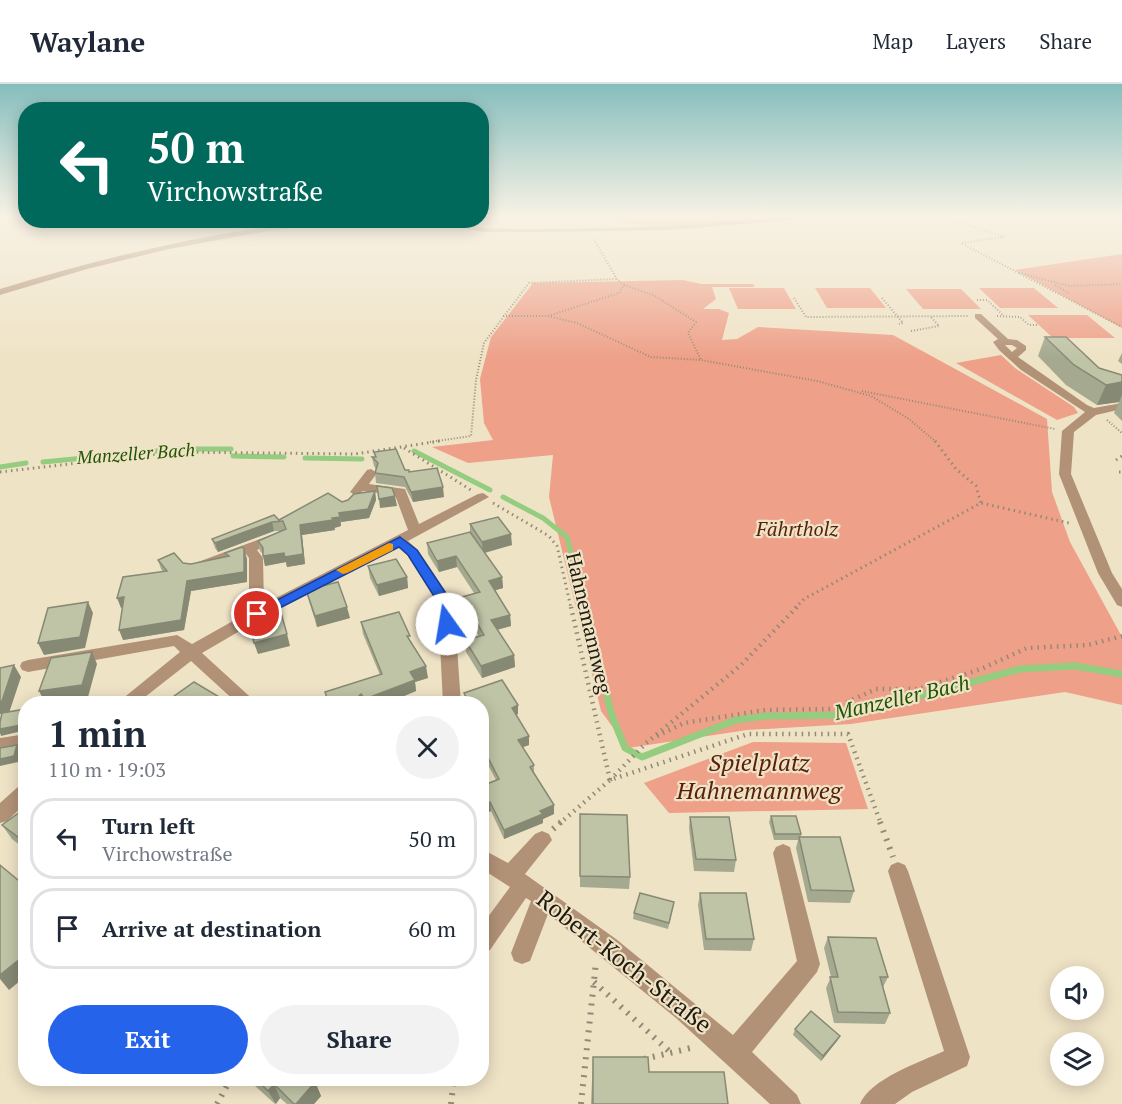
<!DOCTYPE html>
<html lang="en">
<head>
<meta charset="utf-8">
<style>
	:root { --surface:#fff; --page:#f2f2f3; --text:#1f2937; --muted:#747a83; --line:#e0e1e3; --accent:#2563eb }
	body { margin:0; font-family:"PT Serif",serif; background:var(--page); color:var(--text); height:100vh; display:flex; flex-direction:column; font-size:22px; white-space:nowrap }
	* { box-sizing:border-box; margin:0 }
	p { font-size:20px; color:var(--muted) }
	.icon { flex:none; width:33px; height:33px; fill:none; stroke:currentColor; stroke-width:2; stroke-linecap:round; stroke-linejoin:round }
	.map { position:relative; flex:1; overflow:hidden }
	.sheet { position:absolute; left:18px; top:612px; width:471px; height:390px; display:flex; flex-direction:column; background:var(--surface); border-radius:24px; box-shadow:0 3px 15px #0003 }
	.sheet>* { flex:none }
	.top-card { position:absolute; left:18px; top:18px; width:471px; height:126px; border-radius:24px; box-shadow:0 3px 15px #0003; background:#00695c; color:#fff; overflow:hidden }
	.fabs { position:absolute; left:1050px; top:882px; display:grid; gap:12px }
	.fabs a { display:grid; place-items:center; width:54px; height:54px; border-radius:50%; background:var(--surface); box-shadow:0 3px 15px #0003; font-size:30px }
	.pin { position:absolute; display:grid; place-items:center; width:51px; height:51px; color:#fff; margin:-26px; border:3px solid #fff; border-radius:50%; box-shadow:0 2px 6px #0007 }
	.me { position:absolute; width:66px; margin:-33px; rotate:347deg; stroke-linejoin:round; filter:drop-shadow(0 0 4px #0008) }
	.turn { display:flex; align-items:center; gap:21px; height:126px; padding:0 30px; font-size:27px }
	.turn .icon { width:78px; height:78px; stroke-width:2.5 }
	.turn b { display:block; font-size:42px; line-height:51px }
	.round { display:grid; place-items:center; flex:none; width:63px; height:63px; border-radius:32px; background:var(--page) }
	.overview { display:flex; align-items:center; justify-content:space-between; height:102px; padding:0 30px }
	h1 { font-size:36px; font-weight:700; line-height:45px }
	.action { display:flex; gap:12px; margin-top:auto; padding:12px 30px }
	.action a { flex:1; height:69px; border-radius:36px; background:var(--accent); color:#fff; font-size:24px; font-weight:700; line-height:69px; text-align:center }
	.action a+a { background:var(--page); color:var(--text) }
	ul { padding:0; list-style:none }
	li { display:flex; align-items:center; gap:18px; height:81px; margin:0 12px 9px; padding:0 18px; border:3px solid var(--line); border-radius:24px }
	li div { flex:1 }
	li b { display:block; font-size:22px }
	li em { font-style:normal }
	header { display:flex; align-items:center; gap:36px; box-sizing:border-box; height:84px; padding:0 30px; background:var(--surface); border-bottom:2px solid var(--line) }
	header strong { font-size:28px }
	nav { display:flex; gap:33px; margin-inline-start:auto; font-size:21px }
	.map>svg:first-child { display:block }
</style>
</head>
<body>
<header>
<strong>Waylane</strong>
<nav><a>Map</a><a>Layers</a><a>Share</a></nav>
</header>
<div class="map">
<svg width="1122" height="1020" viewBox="0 0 1122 1020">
	<rect width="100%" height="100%" fill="#efe3c6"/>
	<g fill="#eea088">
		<path d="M607 133H809C762 137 647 152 607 133Z"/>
		<polygon points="1122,170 1122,244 1015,186"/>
		<polygon points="683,196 701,200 753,200 755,203 712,203 716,215 703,225 719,225 729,229 722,256 737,255 758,243 893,251 1047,335 1052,408 1070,458 1122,553 1122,621 1065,608 851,640 747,646 628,664 601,627 549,413 553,371 468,379 432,363 493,356 484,339 480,295 491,253 533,199"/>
		<polygon points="784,204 796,225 738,225 729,204"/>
		<polygon points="815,204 870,204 886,224 827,224"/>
		<polygon points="979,204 1034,204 1058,224 1000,224"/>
		<polygon points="906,205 961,205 981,225 923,225"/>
		<polygon points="1028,231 1087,231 1115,254 1053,254"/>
		<polygon points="1001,271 1015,284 1074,323 1078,329 1057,336 956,279"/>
		<polygon points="753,658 846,659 868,725 669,729 644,699"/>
	</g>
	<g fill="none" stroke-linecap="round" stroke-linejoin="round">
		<g stroke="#94cc80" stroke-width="5">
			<polyline points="414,367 490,406"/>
			<polyline points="233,372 284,373"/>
			<polyline points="305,374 362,375"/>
			<polyline points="43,378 177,365 231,365"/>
			<polyline points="0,383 26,379"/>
			<polyline points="503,413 543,434 567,453 585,524"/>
		</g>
		<polyline stroke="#94cc80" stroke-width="7" points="584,523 612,632 625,664 642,673 736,636 766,632 847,631 1020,585 1075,582 1122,590"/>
		<g stroke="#938a76" stroke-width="2" stroke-dasharray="1 2" stroke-linecap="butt">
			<polyline points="944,133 1004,153 961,159 1122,243"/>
			<polyline points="1019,189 1069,202 1122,200"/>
			<polyline points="624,201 655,212 696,238 688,249 701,276"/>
			<polyline points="1055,201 1069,209"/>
			<polyline points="794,214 806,233 968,232"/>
			<polyline points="882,214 903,239 899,240"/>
			<polyline points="977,216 987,216 1004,232"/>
			<polyline points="503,232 548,232 619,209 624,201 617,195 594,156"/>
			<polyline points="548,232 577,239 651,273 701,276 817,297 871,312 909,335 936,358"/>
			<polyline points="997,232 1020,233 1029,241 1037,241"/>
			<polyline points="911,247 939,242 930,232"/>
			<polyline points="862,307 1055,345"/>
			<polyline points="1107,336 1122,349"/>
			<polyline points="430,358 471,352 476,296 484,259 529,199 617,195"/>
		</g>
		<g stroke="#938a76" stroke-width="3" stroke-dasharray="1.5 4" stroke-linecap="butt">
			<polyline points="935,357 956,385 976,402 981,419"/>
			<polyline points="404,364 471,406"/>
			<polyline points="1116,376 1122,372"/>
			<polyline points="0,388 173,368 355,370 440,357"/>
			<polyline points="1119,388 1122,388"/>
			<polyline points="493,419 549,452 557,462 571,524"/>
			<polyline points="795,524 804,515 981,419 1069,439"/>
		</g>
		<g stroke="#938a76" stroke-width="4.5" stroke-dasharray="1.5 5" stroke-linecap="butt">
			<polyline points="571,523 610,696"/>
			<polyline points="657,652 684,639 765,626 832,625 876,605 919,605 981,585 1027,564 1088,561 1122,552"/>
			<polyline points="610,696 646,659 741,581 797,523"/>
			<polyline points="559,740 610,696 748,650 848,650 881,740"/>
		</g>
		<g stroke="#938a76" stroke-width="6" stroke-dasharray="2 7" stroke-linecap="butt">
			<polyline points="880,738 893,773"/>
			<polyline points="553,745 561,738"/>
			<polyline points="594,898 670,968"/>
			<polyline points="644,975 695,963"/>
			<polyline points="217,1020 231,994"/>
			<polyline points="451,1020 454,994"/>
			<polyline points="581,1020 596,878"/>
		</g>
		<g fill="#b29277" fill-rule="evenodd">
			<path d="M799 133H826L669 146 537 148H485L414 136C439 136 462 143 487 144 591 148 696 140 799 133Z"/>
			<path d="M319 136H346L256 149 169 165 87 185 0 211V205C104 173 210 148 319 136Z"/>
			<path d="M975 230H981L1008 255 1017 256 1026 262V266L1018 273 1087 321 1094 324 1122 319V325L1096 331 1074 348 1071 390 1112 489 1122 505V523L1117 521 1098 489 1059 390 1062 347 1085 328 1021 286 999 266 993 258 998 255 975 234ZM1005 261H1012L1017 264 1012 268Z"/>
			<polygon points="371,385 377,389 369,400 405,405 419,440 478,410 483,409 489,413 408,457 418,466 454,520 461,620 443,620 438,520 408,472 398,463 262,534 202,569 258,620 238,620 191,577 136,620 116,620 180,568 174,562 28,588 22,586 20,582 22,578 28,576 177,551 192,560 249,528 249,474 246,470 203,485 196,481 198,478 271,451 276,450 283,454 257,466 263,474 264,520 408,446 395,411 363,407 356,412 350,408 367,386"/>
			<polygon points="26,650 26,664 0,668 0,654"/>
			<polygon points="26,699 26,719 7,737 0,739 0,719 19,702"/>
			<polygon points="542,747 549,750 552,756 525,790 616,855 733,951 797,877 773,769 776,763 783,760 790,763 820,880 817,888 752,968 797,1011 801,1020 770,1020 676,934 548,830 530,877 522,880 514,877 511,869 531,817 526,814 490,866 482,869 482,841 510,803 482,785 482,765 508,779 535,750"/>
			<path d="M898 778 905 781 908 787 970 973 967 982 912 1008 895 1020H860C870 995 920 978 944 967L888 787 891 781Z"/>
		</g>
	</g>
	<g fill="#a5a98f">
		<polygon points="1045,253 1099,284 1122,291 1122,337 1114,329 1119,318 1097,321 1066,301 1038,272"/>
		<polygon points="1122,269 1122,280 1118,277"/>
		<polygon points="374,368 409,388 444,413 413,418 405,403 376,399 375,389 376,385 374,382 372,373 375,373"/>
		<polygon points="375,407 376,416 369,434 341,438 341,442 334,444 335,446 302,451 305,480 287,483 286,478 265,482 263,470 260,467 258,457 281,447 274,447 218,468 215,464 212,455 342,418"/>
		<polygon points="470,440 512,461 485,469 502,493 503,504 495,506 510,531 511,542 497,546 514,571 515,583 482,594 466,568 465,556 479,552 463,524 462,513 474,509 457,483 439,488 428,470 427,459 470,449"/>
		<polygon points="225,469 247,475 247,498 191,507 184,546 123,556 122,524 121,524 163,488 161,485 158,476 191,480 227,473"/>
		<polygon points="368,482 407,493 408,504 379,512 370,494"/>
		<polygon points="306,506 350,534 317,543 309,517"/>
		<polygon points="361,538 411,559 428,594 415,598 416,607 385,620 328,620 325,608 380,591 363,550"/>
		<polygon points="464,609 518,621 518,630 516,631 529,661 522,663 534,681 534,688 554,730 543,735 543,739 504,755 491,727 482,731 496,696 482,669 482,650 483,649 482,646 482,620 466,620"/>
		<polygon points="26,726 26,766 12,755 2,741"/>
		<polygon points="580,730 630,793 629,805 580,803"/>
		<polygon points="771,732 801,750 801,753 854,807 850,819 808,818 796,764 798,756 774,756 769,738"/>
		<polygon points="690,733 736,776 734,788 694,787 689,744"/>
		<polygon points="700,809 754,855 751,867 704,866 698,821"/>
		<polygon points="674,818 668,845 633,835 634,829"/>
		<polygon points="828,853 888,893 883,903 890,929 885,940 834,939 826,904 831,893 824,864"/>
		<polygon points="795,945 840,952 837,957 821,977 793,951"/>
		<polygon points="593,973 649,988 728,1020 591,1020"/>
		<polygon points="250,994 321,994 316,1000 321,1012 314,1020 287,1020 280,1014 275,1020 253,1000"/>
	</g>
	<g fill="#868974">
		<polygon points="1122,298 1122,311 1119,318 1097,321 1106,301"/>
		<polygon points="443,403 444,413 413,418 411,408"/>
		<polygon points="375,407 376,416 369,434 341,438 339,429"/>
		<polygon points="395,412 397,422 380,424 379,415"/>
		<polygon points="340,433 341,442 334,444 332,434"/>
		<polygon points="333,436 335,446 302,451 305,480 287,483 286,478 265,482 263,472 284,469 300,441"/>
		<polygon points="272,438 274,447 218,468 215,459"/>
		<polygon points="511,450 512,461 483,469 482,458"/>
		<polygon points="244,465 247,475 247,498 191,507 184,546 123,556 119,546 187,497"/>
		<polygon points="456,472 457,483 439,488 437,477"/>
		<polygon points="407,493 408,504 379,512 377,501"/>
		<polygon points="502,493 503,504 490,508 489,497"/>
		<polygon points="124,513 128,523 121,524 117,514"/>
		<polygon points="88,518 93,529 85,564 44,571 38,559"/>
		<polygon points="347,523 350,534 317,543 315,532"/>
		<polygon points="510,531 511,542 492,547 491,536"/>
		<polygon points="287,550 290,562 258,570 254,559"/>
		<polygon points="92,568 97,580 88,613 45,619 39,607"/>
		<polygon points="514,571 515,583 482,594 481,582"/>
		<polygon points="14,581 21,593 9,629 0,630 0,618"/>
		<polygon points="426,582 428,594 415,598 416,607 385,620 366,620 365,615 410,588"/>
		<polygon points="361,610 363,620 350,620"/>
		<polygon points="518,621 518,630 512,632 512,624"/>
		<polygon points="26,640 26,646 1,652 0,649 0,645"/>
		<polygon points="529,652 529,661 518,665 518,656"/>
		<polygon points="17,661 20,667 18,678 0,682 0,675"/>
		<polygon points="490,718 491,727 482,731 482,722"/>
		<polygon points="554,721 554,730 543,735 543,739 504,755 504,746 540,727"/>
		<polygon points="26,870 26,892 9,906 0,895 0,891"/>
		<polygon points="840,952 837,957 821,977 823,972"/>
		<polygon points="309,994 321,994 316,1000 321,1012 314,1020 296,1020"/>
		<polygon points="274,1000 280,1014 276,1020 268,1007"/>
	</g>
	<g fill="#c0c4a6" stroke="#868974" stroke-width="1.5">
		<polygon points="1045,253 1066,253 1099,284 1122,291 1122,298 1106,301 1074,281"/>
		<polygon points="396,365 405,386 409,386 409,388 437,384 443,403 411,408 404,393 375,389 378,379 372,373 376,373 374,368"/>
		<polygon points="377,402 392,404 395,412 379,415"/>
		<polygon points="375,407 368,425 339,429 340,433 332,434 333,436 300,441 303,470 285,473 284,469 263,472 263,464 258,457 286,445 283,437 272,438 215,459 212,455 274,431 279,436 328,409 342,418 348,416 354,410"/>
		<polygon points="498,433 511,450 482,458 470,440"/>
		<polygon points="470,448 502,493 489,497 510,531 491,536 514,571 481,582 465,556 484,551 462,513 480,508 456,472 437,477 427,459"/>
		<polygon points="242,463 244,465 244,488 187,497 181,536 119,546 124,513 117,514 123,493 167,487 158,476 174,469 183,479 191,480 229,472 225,469"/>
		<polygon points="396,475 407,493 377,501 368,482"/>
		<polygon points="338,498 347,523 315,532 306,506"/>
		<polygon points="88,518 80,553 38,559 48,524"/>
		<polygon points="399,528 410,552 407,552 426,582 410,588 415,596 365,615 361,610 350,620 329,620 325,608 382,590 361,538"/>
		<polygon points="281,529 287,550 254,559 249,537"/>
		<polygon points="92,568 82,601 39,607 51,574"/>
		<polygon points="14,581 2,617 0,618 0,584"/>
		<polygon points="502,596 518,621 512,624 529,652 518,656 534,681 530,683 554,721 540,727 543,730 504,746 490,718 482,722 482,702 499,695 482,662 482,650 487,648 482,639 482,620 470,620 464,609"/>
		<polygon points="194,598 221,614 227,620 163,620"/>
		<polygon points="26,625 26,640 0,645 0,638 2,629"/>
		<polygon points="17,661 14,672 0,675 0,664"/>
		<polygon points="24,725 26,726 26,759 2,741"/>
		<polygon points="580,730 627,731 630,793 580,792"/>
		<polygon points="771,732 796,732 801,750 775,750"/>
		<polygon points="690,733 729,733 736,776 696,775"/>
		<polygon points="799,753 840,753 854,807 811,806"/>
		<polygon points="0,781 24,801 26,799 26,870 0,891"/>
		<polygon points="640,809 674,818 669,839 634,829"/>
		<polygon points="700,809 746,809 754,855 706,855"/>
		<polygon points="828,853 876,854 888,893 880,893 890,929 838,928 830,893 838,893"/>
		<polygon points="811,927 840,952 823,972 795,945"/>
		<polygon points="593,973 648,973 649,988 724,988 728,1020 593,1020"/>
		<polygon points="255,994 312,994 315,998 296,1020 294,1020 274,1000 268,1007"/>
	</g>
	<linearGradient id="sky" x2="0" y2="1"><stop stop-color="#86bebe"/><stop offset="0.48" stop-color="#f8f2e5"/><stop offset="1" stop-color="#f8f2e5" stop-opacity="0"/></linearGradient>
	<rect width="1122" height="275" fill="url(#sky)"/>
	<polygon fill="#2563eb" stroke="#184099" stroke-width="1.5" points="400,453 417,466 453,520 452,543 442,543 439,520 408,471 399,463 262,533 257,535 250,530"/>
	<polygon fill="#f59e0b" points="389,459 393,460 393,466 347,489 343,490 336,486"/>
	<g text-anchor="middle" stroke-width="4.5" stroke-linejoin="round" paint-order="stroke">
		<g font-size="18" font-style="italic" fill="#205402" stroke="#efe3c6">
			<text transform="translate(136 370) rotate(-4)" y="6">Manzeller Bach</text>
		</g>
		<g font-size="20" font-style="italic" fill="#581f0c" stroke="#efe3c6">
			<text x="797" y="452">Fährtholz</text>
		</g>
		<g font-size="20" fill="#201b11" stroke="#efe3c6">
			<text transform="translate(589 539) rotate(77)" y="7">Hahnemannweg</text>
		</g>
		<g font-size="21" font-style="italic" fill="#205402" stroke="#efe3c6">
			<text transform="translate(902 614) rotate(-13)" y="7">Manzeller Bach</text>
		</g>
		<g font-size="24" font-style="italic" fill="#581f0c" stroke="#efe3c6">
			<text x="759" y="687">Spielplatz<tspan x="759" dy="28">Hahnemannweg</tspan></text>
		</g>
		<g font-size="24" fill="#201b11" stroke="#efe3c6">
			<text transform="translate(624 878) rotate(38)" y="8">Robert-Koch-Straße</text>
		</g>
	</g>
</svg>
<div class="fabs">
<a><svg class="icon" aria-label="sound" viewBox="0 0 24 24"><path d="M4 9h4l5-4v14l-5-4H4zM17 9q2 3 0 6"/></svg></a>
<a><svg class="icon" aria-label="layers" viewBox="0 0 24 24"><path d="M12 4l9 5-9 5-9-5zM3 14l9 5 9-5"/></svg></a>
</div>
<div class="pin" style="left:257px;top:530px;background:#d93025"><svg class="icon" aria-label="arrive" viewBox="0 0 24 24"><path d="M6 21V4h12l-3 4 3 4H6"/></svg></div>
<svg class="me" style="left:447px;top:540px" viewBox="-20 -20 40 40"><circle r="19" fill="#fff"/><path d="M0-13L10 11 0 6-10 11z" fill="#2563eb"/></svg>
<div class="top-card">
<div class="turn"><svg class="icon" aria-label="left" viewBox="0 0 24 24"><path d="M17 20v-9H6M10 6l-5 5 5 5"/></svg><div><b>50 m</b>Virchowstraße</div></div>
</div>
<section class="sheet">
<div class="overview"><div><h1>1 min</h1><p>110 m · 19:03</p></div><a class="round"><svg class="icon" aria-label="close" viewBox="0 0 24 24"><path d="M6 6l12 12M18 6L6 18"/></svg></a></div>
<ul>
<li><svg class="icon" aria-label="left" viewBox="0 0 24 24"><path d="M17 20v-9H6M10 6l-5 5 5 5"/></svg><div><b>Turn left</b><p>Virchowstraße</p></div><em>50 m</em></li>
<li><svg class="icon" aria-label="arrive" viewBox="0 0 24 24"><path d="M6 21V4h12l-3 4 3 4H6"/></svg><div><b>Arrive at destination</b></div><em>60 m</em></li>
</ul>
<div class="action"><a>Exit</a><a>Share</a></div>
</section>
</div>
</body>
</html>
